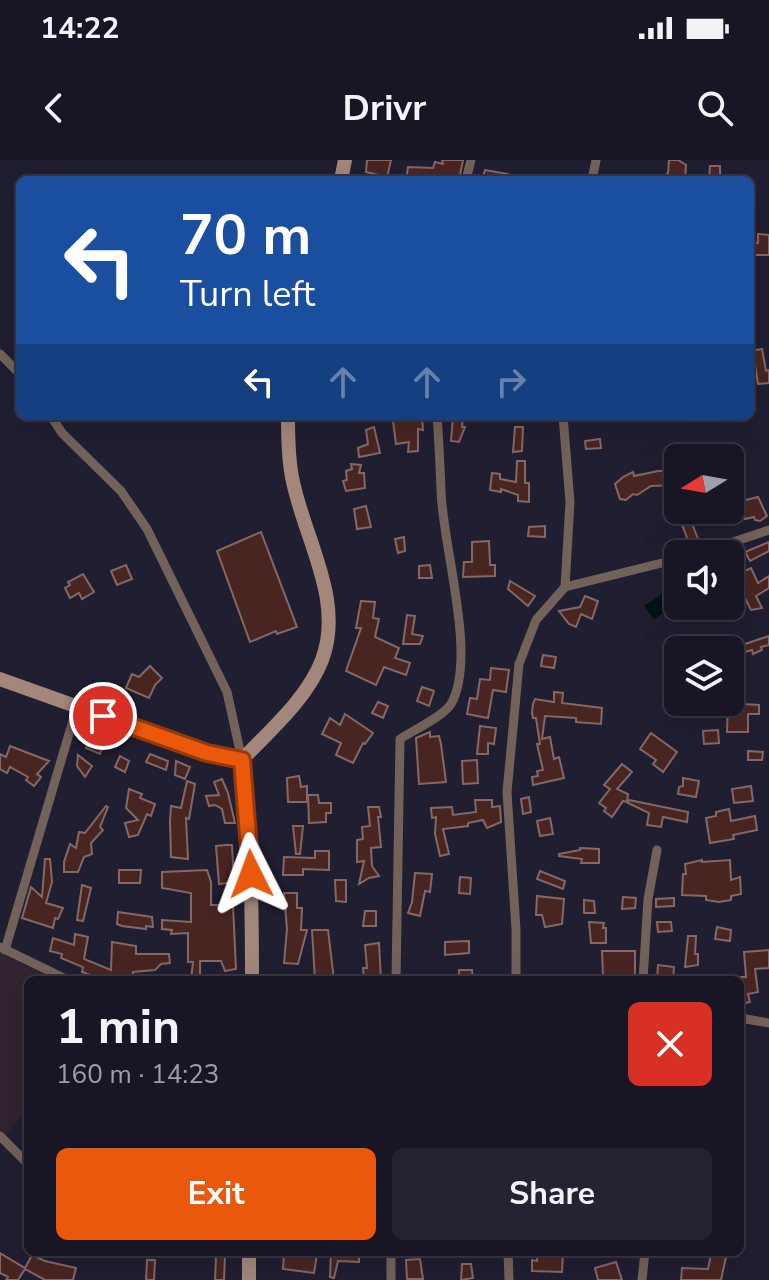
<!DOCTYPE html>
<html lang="en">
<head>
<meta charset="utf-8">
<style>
	:root { --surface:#181625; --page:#252332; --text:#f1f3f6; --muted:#9f9fa7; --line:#363542; --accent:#ea580c }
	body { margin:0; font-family:"Nunito Sans",sans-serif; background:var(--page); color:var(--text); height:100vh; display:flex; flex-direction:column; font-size:30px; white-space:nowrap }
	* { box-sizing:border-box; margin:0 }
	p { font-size:26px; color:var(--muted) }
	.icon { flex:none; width:44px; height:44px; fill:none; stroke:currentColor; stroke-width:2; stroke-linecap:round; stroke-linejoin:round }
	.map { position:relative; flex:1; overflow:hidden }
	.panel { position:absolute; left:24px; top:816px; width:720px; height:280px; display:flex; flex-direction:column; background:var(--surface); border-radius:12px; box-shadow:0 8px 32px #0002,0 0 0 2px var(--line) }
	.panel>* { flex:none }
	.banner { position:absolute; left:16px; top:16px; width:738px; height:244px; border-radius:12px; box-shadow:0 8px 32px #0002,0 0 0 2px var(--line); background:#1a4fa0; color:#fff; overflow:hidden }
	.needle { width:52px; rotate:259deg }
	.controls { position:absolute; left:664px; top:284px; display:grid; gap:16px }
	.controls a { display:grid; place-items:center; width:80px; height:80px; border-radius:12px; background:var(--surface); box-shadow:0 8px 32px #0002,0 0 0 2px var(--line); font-size:40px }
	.pin { position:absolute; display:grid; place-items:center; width:68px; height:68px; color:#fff; margin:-34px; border:4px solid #fff; border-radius:50%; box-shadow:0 2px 8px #0007 }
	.me { position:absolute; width:88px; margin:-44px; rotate:357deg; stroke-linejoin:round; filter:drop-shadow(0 0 6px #0008) }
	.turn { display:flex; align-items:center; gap:28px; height:168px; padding:0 32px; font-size:36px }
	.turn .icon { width:104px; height:104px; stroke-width:2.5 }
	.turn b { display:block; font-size:56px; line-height:68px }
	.lanes { display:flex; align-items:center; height:76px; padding:0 32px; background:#0003; justify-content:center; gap:40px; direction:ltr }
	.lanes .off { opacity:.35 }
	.round { display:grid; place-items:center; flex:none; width:84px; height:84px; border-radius:12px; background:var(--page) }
	.headline { display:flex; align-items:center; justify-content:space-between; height:136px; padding:0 32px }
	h1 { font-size:48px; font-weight:700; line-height:60px }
	.action { display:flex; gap:16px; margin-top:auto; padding:16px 32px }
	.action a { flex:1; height:92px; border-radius:12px; background:var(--accent); color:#fff; font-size:32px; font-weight:700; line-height:92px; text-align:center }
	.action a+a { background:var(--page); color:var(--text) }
	.status { display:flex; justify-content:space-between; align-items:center; height:56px; padding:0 40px; background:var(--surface); direction:ltr }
	.status svg { height:22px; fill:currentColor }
	header { display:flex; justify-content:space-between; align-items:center; height:104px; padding:0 32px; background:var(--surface); font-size:36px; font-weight:700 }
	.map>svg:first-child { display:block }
</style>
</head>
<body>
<div class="status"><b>14:22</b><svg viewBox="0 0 49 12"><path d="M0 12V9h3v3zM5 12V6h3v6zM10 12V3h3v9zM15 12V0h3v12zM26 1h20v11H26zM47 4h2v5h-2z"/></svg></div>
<header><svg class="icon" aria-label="back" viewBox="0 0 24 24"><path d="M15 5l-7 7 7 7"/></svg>Drivr<svg class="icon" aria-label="search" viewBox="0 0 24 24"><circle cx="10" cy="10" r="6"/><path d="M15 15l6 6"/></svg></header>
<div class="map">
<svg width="769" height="1120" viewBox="0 0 769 1120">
	<rect width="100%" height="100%" fill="#201e31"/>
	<polygon fill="#31232f" points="0,792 57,820 28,820 28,947 5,976 0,971"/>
	<polygon fill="#001415" points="662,434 670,449 654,459 644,446"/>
	<g fill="#492522" stroke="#856865" stroke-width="2">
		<polygon points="367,0 391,0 387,17 366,12"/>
		<polygon points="442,0 463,0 459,20 406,20 408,7 433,8 435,2 443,4"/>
		<polygon points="669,0 678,0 686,5 685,20 660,20 668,13"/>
		<polygon points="710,6 720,6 720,19 709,18"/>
		<polygon points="485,10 508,14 508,20 482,20"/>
		<polygon points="758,74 769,75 769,95 750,95 750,83 758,83"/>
		<polygon points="762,189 766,211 769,210 769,223 758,224 755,204 750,205 750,191"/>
		<polygon points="453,256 463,256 462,267 465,267 459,282 451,281"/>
		<polygon points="422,257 423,270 418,269 418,291 408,292 409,282 396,284 393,261"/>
		<polygon points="374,267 380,293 359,297 358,288 368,284 366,270"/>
		<polygon points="515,267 523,267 522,291 513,292"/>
		<polygon points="600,279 601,288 586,289 585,281"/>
		<polygon points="517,301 525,301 525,323 529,323 529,342 518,341 518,335 501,329 501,332 490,330 492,313 500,314 500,319 516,322"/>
		<polygon points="351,304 361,305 359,313 364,313 365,328 346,331 343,321 347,320 346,311 352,309"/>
		<polygon points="658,311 676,311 678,325 651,326 637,335 633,334 626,340 620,339 615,324 623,317 633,312 634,316"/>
		<polygon points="758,337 767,356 760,361 755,360 754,357 745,359 738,342"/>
		<polygon points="366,346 371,367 357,369 354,349"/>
		<polygon points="689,356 698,379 689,383 680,359"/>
		<polygon points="545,366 545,377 528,376 529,367"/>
		<polygon points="261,372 297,467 277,474 276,471 250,482 217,391"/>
		<polygon points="404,377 405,391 398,393 395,379"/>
		<polygon points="489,381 490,405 495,405 495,416 463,417 464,402 472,402 472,382"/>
		<polygon points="769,382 769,391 750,401 745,392"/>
		<polygon points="126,405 132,419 117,425 111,411"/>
		<polygon points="430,405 432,418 419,418 419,406"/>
		<polygon points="751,408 758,423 769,416 769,428 756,436 762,448 751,450 734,416"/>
		<polygon points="83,414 94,432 82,439 79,433 70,438 65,428 70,425 68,422"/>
		<polygon points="510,421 535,436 528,446 508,429"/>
		<polygon points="585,436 598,441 592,459 581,454 576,467 569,464 559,451 580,447"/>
		<polygon points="361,441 375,442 373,458 379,459 375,477 399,488 395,498 410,503 406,515 384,507 376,525 346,511 361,468 356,468"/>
		<polygon points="407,455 415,456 412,474 423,476 420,484 403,484"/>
		<polygon points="715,476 724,490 699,490 696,479"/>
		<polygon points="769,476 769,485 761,487 762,490 753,494 752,490 741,493 739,486"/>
		<polygon points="543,495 556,497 554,508 541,506"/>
		<polygon points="150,506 162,518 155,525 149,538 126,528 132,514 139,517"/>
		<polygon points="491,508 509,510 506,532 493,530 488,558 467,554 470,538 477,539 480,519 490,520"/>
		<polygon points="422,527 434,531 429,546 417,541"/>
		<polygon points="554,532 563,533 562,543 602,548 601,564 576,562 576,558 545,556 542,579 550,577 554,599 559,597 564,618 533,625 532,617 538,616 537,611 543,610 537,584 540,584 536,558 533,558 532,553 533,544 535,539 554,542"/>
		<polygon points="378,542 388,546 383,558 372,553"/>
		<polygon points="728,543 759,545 759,554 748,554 748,572 727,572"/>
		<polygon points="345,554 373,573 365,584 363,583 353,603 336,595 341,583 322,574 330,558 340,565"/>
		<polygon points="480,566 496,568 494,584 488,583 488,594 477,594"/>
		<polygon points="718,570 719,583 704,584 703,571"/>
		<polygon points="430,572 430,577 439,576 441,584 446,622 419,624 416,578"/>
		<polygon points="651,573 677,592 663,612 653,604 656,600 640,589"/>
		<polygon points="89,577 103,583 100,594 86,588"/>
		<polygon points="10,586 49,601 37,614 41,617 34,626 26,620 28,617 10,607 7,613 0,609 0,594 6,597"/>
		<polygon points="748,591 763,592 762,600 748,600"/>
		<polygon points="150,594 168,601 166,610 146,602"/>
		<polygon points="78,595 92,606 85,617 77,606"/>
		<polygon points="120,596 129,601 125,612 115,607"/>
		<polygon points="477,600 478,623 463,624 462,601"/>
		<polygon points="176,601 190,607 185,619 175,615"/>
		<polygon points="622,604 632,612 617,629 628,634 627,642 623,641 612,657 604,651 606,648 599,643 610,629 604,625"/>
		<polygon points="299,616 301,627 307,626 307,642 288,642 287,618"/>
		<polygon points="683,618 699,621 696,637 678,634 679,627 683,626"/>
		<polygon points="222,619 228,633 235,663 225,663 222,649 215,645 209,646 206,636 219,635 214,622"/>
		<polygon points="187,621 195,624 189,659 186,658 188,699 171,697 170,661 171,646 181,648"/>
		<polygon points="751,626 753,641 734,643 732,629"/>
		<polygon points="129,629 142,634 140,638 155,644 151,656 147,654 138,675 129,677 125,663 138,660 126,648"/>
		<polygon points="308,635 318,635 319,643 331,643 331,653 326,653 326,662 309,663"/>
		<polygon points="529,637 531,652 523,654 521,639"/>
		<polygon points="475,640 492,640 492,647 500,646 501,662 487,668 483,660 468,663 468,666 443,669 449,694 440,696 435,674 436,657 432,658 431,648 452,647 453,655 476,652"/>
		<polygon points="629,640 688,652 687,662 663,657 661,667 647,665 649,653 628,643"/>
		<polygon points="106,646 108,647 100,667 103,670 91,683 92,694 84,697 78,712 64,712 64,702 70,684 76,688 79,672 85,673"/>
		<polygon points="368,647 379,647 381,657 378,657 381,687 371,688 372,706 379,716 369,718 359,724 364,701 357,702 357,680 363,679 362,667 370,666"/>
		<polygon points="729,649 731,661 755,656 757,670 733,675 734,679 710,683 706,658 716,656 716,652"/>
		<polygon points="550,658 553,674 540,676 537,661"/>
		<polygon points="293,666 303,666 300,694 296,694"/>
		<polygon points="227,685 232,685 234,722 219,724 216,686"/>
		<polygon points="580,688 599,689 599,703 581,703 582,699 559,696 559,694 580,690"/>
		<polygon points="315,691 329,691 329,710 303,709 303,715 283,715 284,697 315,698"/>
		<polygon points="45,699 50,699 52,722 46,743 63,748 58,759 55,758 53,768 22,758 31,727 42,737"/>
		<polygon points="702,700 702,702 730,700 731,720 740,717 741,734 731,736 731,740 719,742 706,740 706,736 682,735 683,714 686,714 685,704"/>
		<polygon points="119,710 141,710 140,723 119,723"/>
		<polygon points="207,710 211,722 211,745 233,745 236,809 225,811 221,801 200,801 200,820 191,820 193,802 188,802 188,773 171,774 172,770 162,769 162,760 191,762 191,733 162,728 162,712"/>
		<polygon points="540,711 565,721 563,729 537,719"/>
		<polygon points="415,713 432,714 430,732 425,731 420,756 408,753 412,742"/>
		<polygon points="460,717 471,718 470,734 459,733"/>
		<polygon points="335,720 346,720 346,742 336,741"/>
		<polygon points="82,725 91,728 83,761 77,760"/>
		<polygon points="284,733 297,733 297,748 302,748 301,770 307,770 298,804 284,803 287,769"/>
		<polygon points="537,736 564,739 562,764 545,767 542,755 536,755"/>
		<polygon points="623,737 636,738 635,748 622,749"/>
		<polygon points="674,738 674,746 656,747 656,739"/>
		<polygon points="584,740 594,741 595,753 584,753"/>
		<polygon points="365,751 376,751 376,766 363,766"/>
		<polygon points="118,752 152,757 153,767 146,766 146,769 122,766 117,764"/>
		<polygon points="589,762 604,763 603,768 606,768 606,783 591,783"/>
		<polygon points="657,762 671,762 672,771 658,772"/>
		<polygon points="717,767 731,770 730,781 715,779"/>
		<polygon points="312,770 328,770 334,820 315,820"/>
		<polygon points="75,774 88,777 84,799 111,810 112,782 136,786 136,794 169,794 170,803 161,804 155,810 133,812 133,820 104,820 82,812 83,807 61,798 62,794 50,791 53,778 74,785"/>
		<polygon points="688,776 696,776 695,794 698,794 698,805 685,807"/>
		<polygon points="469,781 469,793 445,795 445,782"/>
		<polygon points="379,783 381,820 364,820 363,808 367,808 365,785"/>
		<polygon points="769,790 769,808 755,809 758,832 748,834 750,842 740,844 740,817 746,817 744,792"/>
		<polygon points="602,791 635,791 635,816 603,816"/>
		<polygon points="658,805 674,807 673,820 657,820"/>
		<polygon points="459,810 472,810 473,820 459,820"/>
		<polygon points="284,1092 317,1094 314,1113 283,1109"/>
		<polygon points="331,1092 359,1095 359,1102 338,1101 334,1118 330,1117"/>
		<polygon points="538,1092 563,1092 562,1112 532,1111 532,1100 537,1101"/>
		<polygon points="0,1093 25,1108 32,1095 45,1101 76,1108 73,1120 45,1120 25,1109 18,1120 6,1120 8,1117 0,1113"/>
		<polygon points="711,1094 726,1097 721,1120 681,1120 682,1108 708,1109"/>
		<polygon points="216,1095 225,1095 224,1120 215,1120"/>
		<polygon points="420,1099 423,1119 407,1119 406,1100"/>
		<polygon points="147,1100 155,1100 154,1120 146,1120"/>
		<polygon points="616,1102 622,1120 598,1120 595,1108"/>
		<polygon points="462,1104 471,1104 473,1118 461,1120"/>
	</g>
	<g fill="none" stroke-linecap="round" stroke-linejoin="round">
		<g stroke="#73625a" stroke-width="9">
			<polyline points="466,20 471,0"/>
			<polyline points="592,20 596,0"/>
			<polyline points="0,194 20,214"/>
			<polyline points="51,256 62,273 121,331 147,369 227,532 242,600"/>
			<polyline points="697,394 769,370"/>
			<polyline points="565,427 678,399"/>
			<polyline points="0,787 68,820"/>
			<polyline points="5,790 77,547"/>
			<path d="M396 820 400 579C412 571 444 556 451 544 478 497 442 385 441 330 440 305 439 281 437 256"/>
			<polyline points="516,820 516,769 507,632 519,504 536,460 565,427 570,342 563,256"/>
			<polyline points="643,820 648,739 657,690"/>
			<polyline points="740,858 769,863"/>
			<polyline points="0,976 28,1004"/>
			<polyline points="508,1092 509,1120"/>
			<polyline points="391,1120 391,1092"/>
			<polyline points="642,1120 645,1092"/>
		</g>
		<g stroke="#a2877a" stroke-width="14">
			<polyline points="341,20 345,0"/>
			<path d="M0 519 207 593 242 600C251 674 252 746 252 820"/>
			<path d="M242 600C270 570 307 539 322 500 345 439 303 377 292 317 288 297 288 276 288 256"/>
			<polyline points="249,1120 249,1092"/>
		</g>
	</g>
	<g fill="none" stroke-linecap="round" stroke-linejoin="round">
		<defs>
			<polyline id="route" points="103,556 207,593 242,600 251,714"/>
		</defs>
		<use href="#route" stroke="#983908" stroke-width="20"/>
		<use href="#route" stroke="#ea580c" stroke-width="14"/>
	</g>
</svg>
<div class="controls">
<a><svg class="needle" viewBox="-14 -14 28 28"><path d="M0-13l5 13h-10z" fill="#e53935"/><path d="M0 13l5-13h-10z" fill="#9f9fa7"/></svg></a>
<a><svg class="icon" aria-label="sound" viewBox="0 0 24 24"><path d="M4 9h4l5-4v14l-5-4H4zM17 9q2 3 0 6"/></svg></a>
<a><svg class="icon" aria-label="layers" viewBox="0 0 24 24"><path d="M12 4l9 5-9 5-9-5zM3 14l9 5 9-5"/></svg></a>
</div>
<div class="pin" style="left:103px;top:556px;background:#d93025"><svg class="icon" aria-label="arrive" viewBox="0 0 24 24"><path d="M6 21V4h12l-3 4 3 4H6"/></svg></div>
<svg class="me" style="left:251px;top:714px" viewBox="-20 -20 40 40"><path d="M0-17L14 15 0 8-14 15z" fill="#ea580c" stroke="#fff" stroke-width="4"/></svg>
<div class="banner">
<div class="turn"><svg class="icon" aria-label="left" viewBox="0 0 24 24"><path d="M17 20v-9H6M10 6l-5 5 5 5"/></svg><div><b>70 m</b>Turn left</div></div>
<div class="lanes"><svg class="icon" aria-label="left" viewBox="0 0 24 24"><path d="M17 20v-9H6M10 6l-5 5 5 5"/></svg><svg class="icon off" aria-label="ahead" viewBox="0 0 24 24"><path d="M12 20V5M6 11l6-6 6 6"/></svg><svg class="icon off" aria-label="ahead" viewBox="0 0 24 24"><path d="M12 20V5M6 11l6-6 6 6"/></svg><svg class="icon off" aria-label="right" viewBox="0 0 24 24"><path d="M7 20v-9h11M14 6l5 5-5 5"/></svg></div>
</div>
<section class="panel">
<div class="headline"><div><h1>1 min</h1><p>160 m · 14:23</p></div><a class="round" style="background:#d93025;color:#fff"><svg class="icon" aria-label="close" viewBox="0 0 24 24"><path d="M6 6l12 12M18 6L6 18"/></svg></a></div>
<div class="action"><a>Exit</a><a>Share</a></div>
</section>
</div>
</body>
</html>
